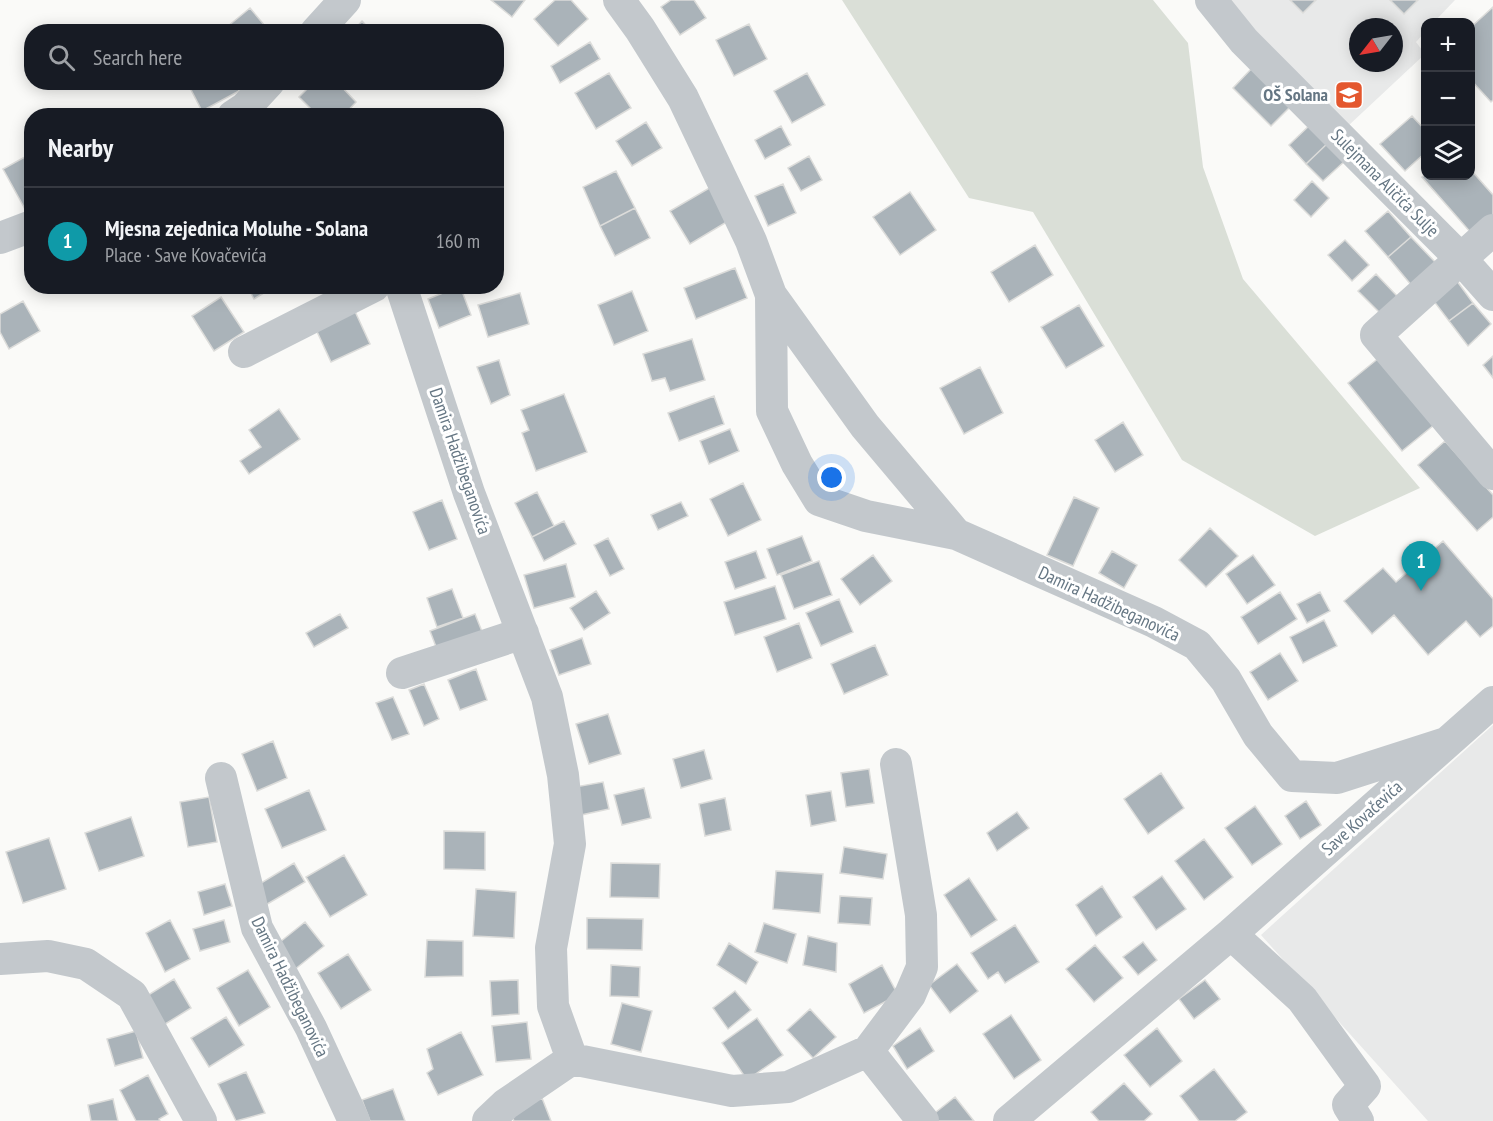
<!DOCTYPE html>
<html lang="en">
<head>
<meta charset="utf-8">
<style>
	body { margin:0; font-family:"PT Sans Narrow",sans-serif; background:#242831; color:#f1f3f6 }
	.controls { position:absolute; right:18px; top:18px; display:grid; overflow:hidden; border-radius:12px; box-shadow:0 3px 15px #0003 }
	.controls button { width:54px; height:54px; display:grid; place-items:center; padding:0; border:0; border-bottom:2px solid #363941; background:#171b24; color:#f1f3f6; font:30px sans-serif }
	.compass { position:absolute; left:1349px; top:18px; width:54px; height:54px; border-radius:50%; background:#171b24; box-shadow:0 3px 15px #0003; rotate:239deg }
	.you { position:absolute; left:832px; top:478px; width:21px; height:21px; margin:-15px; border:4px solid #fff; border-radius:50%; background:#1a73e8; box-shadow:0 0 0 9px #1a73e833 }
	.badge { display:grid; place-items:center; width:39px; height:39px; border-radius:50%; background:#0f766e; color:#fff; font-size:20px; font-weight:700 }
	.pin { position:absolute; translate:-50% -50px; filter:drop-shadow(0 2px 3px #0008) }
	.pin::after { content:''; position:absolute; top:32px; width:21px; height:18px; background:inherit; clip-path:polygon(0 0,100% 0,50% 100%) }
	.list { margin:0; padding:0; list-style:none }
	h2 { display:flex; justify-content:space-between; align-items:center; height:78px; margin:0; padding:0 24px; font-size:26px }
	h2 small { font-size:20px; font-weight:400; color:#9ea1a6 }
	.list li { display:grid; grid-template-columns:39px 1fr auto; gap:18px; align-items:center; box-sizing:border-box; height:108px; padding:0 24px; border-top:2px solid #363941 }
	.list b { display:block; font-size:22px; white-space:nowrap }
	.list p { margin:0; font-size:20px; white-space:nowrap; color:#9ea1a6 }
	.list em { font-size:20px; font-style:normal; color:#9ea1a6 }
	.icon { flex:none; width:33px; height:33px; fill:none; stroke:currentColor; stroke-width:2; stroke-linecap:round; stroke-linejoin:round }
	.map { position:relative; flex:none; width:1493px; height:1121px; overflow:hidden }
	.search { position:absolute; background:#171b24; box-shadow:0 3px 15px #0003; left:24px; top:24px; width:480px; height:66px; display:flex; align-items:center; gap:15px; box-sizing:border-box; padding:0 21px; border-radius:24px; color:#9ea1a6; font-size:22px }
	.panel { position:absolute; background:#171b24; box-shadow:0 3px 15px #0003; left:24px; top:108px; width:480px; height:186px; border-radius:24px }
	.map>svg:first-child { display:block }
	.built { fill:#e8e9e9; fill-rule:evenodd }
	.green { fill:#dadfd7 }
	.building { fill:#aab3b9; stroke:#dcdcda; stroke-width:1.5 }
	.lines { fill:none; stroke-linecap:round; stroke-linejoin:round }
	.minor { stroke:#c3c8cc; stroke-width:32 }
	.labels { text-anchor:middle; stroke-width:6; stroke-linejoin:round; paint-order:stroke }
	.poi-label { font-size:18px; font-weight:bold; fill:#657683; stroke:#fff; text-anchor:end }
	.street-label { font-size:18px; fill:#657683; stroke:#fff }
</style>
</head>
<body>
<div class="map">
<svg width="1493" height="1121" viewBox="0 0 1493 1121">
	<rect width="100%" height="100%" fill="#fafaf8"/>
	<path class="built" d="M1226,0H1455L1434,22H1426L1425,32L1416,42L1425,54L1348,126ZM1358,27H1394V63H1358Z
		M1493,725V1121H1428L1261,935Z"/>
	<path class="green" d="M842,0H1153L1188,43L1203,167L1243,279L1420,488L1315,536L1182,460L1033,212L969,198Z"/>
	<path class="building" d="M491,0H525L512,17Z
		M555,0H571L588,19L558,46L534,19Z
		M671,0H694L706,18L680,35L661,7Z
		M1290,0H1316L1303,13Z
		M1390,0H1418L1404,14Z
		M1493,7V100L1491,102L1470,79V28Z
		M250,8L270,32H222V31Z
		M362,21L372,32H352Z
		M749,24L767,59L734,76L716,40Z
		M590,42L600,59L560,83L551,66Z
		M1253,67L1291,106L1271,126L1233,88Z
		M609,73L631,108L596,129L575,93Z
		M807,73L825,105L792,123L774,91Z
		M187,82H234L239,91L202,111Z
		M314,82H337L356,102L343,116H318L299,97Z
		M1412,116L1426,131V152L1405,171L1380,144Z
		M646,122L662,148L632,166L616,141Z
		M1313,122L1330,141L1306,164L1289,145Z
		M781,126L791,145L765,159L755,140Z
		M1330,141L1347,159L1323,181L1306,164Z
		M32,153V205L25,209L3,169Z
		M809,156L822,180L801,191L788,168Z
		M1470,169L1493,195V215L1472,234L1422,177L1426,174L1470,176Z
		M616,171L635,208L600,226L583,187Z
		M1312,181L1329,198L1311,217L1294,200Z
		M783,184L796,213L768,226L755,196Z
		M711,187L730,220L690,244L670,211Z
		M910,192L936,230L900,255L873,217Z
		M635,208L650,238L615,256L600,226Z
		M1388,211L1411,237L1388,257L1365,231Z
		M1411,237L1437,264L1412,286L1388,257Z
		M1345,240L1369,265L1352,281L1328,255Z
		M1035,245L1053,275L1009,302L991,272Z
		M735,268L747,298L696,319L684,288Z
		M1376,274L1397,296L1380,313L1358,291Z
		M1457,281L1473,303L1449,321L1433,300Z
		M247,286H275L254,299Z
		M460,286L471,315L439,328L428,299Z
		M632,291L648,331L614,345L598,305Z
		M520,293L529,324L488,337L478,305Z
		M221,297L244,332L214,351L192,316Z
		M23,301L40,331L9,349L0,332V314Z
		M1473,303L1491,324L1468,346L1449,321Z
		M1079,305L1104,346L1066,368L1041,327Z
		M353,307L370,344L331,362L314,325Z
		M692,339L705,380L670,391L665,378L652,381L643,354Z
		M1493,356V378L1483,365Z
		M1380,357L1434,425L1402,451L1348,383Z
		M499,360L510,395L491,404L477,367Z
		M980,367L1003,413L964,434L940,388Z
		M564,394L587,452L536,471L522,433L529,430L521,410Z
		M714,396L724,424L679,441L668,413Z
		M279,409L300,439L249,474L240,461L261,447L249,430Z
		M1123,422L1143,455L1115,472L1095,440Z
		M730,429L739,451L709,464L700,441Z
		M1445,441L1493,495V517L1477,531L1418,465Z
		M743,483L761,520L728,536L710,499Z
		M537,492L554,526L532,537L515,503Z
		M1074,497L1099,508L1073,566L1047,555Z
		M442,500L457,539L429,550L413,512Z
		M681,502L688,516L658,530L651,515Z
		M564,521L576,544L544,561L532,537Z
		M1210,528L1238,556L1206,587L1179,560Z
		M802,536L812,561L777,575L767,549Z
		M608,538L624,569L610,576L594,545Z
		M1443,541L1493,599V626L1480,637L1466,621L1428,655L1394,615L1372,634L1344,601L1383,568L1396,582Z
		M756,551L766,578L735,589L725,562Z
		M1112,551L1137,565L1124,588L1099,573Z
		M873,555L892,581L860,605L841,579Z
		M1253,555L1275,585L1247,604L1226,574Z
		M819,561L832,595L794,609L781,575Z
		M566,564L575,597L534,608L524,575Z
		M775,586L786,619L735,635L724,602Z
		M452,589L463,618L437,627L427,598Z
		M596,591L610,613L584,630L570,608Z
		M1280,592L1297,619L1258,644L1241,617Z
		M1320,592L1330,611L1307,623L1297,604Z
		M839,599L853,632L821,646L806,613Z
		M340,614L348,628L314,647L306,633Z
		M475,614L483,634L438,652L430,631Z
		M1324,620L1337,646L1303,663L1290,637Z
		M799,623L812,658L777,672L764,637Z
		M582,638L591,664L559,675L550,650Z
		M875,645L888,675L844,694L831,664Z
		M1280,653L1298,681L1268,700L1250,672Z
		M476,669L487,700L460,710L448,680Z
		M424,684L439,719L424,726L409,690Z
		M393,697L409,734L392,740L376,703Z
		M608,714L621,754L589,764L576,724Z
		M273,741L287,778L257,791L242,754Z
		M704,750L712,779L681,788L673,759Z
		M869,769L874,803L846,807L841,773Z
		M1161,773L1184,808L1148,834L1124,799Z
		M603,782L609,809L581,815L575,787Z
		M644,788L651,818L622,825L614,795Z
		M309,790L326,830L282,848L265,809Z
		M831,791L836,821L811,826L806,795Z
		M209,797L217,842L188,847L180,802Z
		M725,798L731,830L705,836L699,804Z
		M1306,801L1321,825L1300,839L1285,816Z
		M1255,806L1282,844L1252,865L1225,828Z
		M1017,812L1029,828L997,851L987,833Z
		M131,817L144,856L99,871L85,833Z
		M444,831L485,832V870L444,869Z
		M49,838L66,889L23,903L6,852Z
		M1204,839L1233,877L1204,900L1175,861Z
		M844,847L887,854L883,879L840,873Z
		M344,855L367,895L330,917L306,877Z
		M294,863L305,882L264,906L253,888Z
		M611,863L660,864L659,898L610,897Z
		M776,871L823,874L820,913L773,909Z
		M1162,876L1186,909L1156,930L1133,897Z
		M969,878L997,920L971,937L944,895Z
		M225,884L232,906L204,915L198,892Z
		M1102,886L1122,917L1096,936L1076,905Z
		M476,889L516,892L514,938L473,936Z
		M840,896L872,898L870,925L838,923Z
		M587,918L643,919L642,950L587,949Z
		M170,920L190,959L165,972L146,933Z
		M224,920L230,942L200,951L193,929Z
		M305,922L324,946L294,970L275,946Z
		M764,923L796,934L787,963L755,952Z
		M1015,925L1039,962L1005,983L998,972L988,979L971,953Z
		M808,936L837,943L836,972L803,965Z
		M427,940L463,941V976L425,977Z
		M1143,942L1157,960L1138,975L1123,957Z
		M729,943L758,962L746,984L717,965Z
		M1095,945L1123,978L1094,1002L1066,969Z
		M348,954L371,990L341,1009L318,973Z
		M957,964L978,991L950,1013L929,985Z
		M611,965L640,967L639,997L610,996Z
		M882,965L898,995L864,1013L849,984Z
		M248,970L270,1007L239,1026L217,988Z
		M174,979L191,1008L162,1026L145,997Z
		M518,980L519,1014L492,1016L490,981Z
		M1205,980L1220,999L1194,1019L1179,999Z
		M735,991L751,1010L728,1029L713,1008Z
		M622,1003L652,1011L641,1052L611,1044Z
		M810,1009L836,1037L813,1058L787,1030Z
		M1011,1015L1041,1060L1014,1079L983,1034Z
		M226,1017L244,1045L209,1067L191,1038Z
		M757,1018L783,1055L747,1080L722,1043Z
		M527,1022L531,1059L496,1062L492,1026Z
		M920,1028L934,1051L907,1069L893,1046Z
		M1157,1028L1182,1061L1150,1087L1124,1055Z
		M136,1031L143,1058L115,1066L107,1039Z
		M461,1032L483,1075L438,1095L427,1073L433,1069L427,1049Z
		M1214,1069L1247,1112L1235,1121H1199L1180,1096Z
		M246,1072L265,1113L236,1121L218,1084Z
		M148,1075L168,1114L159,1119L160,1121H136L120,1090Z
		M1124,1083L1152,1114L1144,1121H1099L1091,1112Z
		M393,1089L405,1121H370L362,1100Z
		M955,1097L974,1121H935L931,1116Z
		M542,1098L551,1121H514L510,1111Z
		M113,1099L118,1121H91L88,1105Z"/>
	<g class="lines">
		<path class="minor" d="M619,0L640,29L683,98L751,241L771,295L865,426L956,534L1154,622L1197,645L1226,680L1258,735L1292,776L1337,778L1446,743
			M1211,0L1244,41L1462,260L1493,295
			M316,32L345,0
			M233,116L245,108L269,82
			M1493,230L1376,335L1493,474
			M0,238L32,226
			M401,286L469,493L547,697L563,775L570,844L551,948L553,1006L572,1059L732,1091L788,1087L868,1051L923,1121
			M771,295L772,411L797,464L819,500L866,516L956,534
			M244,352L374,286
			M402,673L523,633
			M221,778L257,928L311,1028L354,1121
			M1231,934L1302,999L1365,1086L1348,1105L1358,1121
			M0,959L48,956L86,964L132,995L201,1121
			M868,1051L910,995L922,967L921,915L896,764
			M488,1121L506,1104L572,1059
			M1009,1121L1231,934L1493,702"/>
	</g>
	<defs>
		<g id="school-square" transform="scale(1.5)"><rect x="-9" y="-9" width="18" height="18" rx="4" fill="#e4572e" stroke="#fff"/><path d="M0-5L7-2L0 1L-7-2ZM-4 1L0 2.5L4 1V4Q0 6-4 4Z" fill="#fff"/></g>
	</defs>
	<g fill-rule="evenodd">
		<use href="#school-square" x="1349" y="95"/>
	</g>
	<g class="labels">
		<g class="poi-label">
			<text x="1328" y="101">OŠ Solana</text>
		</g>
		<g class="street-label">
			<text transform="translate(1385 183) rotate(45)" y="6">Sulejmana Aličića Sulje</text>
			<text transform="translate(460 461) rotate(71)" y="6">Damira Hadžibeganovića</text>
			<text transform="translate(1109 604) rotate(25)" y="6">Damira Hadžibeganovića</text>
			<text transform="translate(1362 818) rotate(-42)" y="6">Save Kovačevića</text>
			<text transform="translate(290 987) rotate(64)" y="6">Damira Hadžibeganovića</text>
		</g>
	</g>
</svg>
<div class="controls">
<button>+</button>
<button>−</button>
<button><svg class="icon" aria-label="layers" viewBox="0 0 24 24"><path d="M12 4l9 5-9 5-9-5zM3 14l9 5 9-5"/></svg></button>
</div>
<svg class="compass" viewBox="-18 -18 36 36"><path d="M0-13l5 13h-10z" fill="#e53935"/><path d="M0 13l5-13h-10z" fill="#9ea1a6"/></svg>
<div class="you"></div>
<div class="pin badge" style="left:1421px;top:591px;background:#0f9aa8">1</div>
<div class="search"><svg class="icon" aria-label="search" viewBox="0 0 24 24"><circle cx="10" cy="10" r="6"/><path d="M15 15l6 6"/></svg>Search here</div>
<section class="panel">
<h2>Nearby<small></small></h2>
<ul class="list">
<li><span class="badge" style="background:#0f9aa8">1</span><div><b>Mjesna zejednica Moluhe - Solana</b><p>Place · Save Kovačevića</p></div><em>160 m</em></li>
</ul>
</section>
</div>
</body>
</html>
